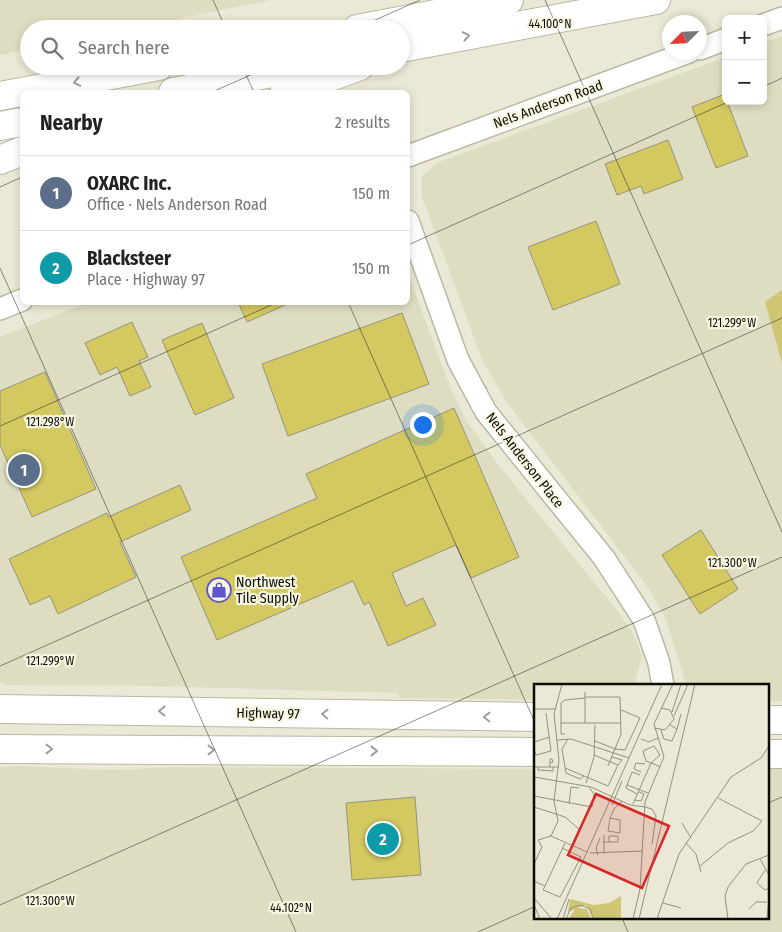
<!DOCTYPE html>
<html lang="en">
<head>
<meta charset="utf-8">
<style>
	body { margin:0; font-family:"Fira Sans Condensed",sans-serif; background:#f6f6f6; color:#222 }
	.controls { position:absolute; right:15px; top:15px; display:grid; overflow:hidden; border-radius:8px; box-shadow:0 2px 8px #0003 }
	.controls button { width:45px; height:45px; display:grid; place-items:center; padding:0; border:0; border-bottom:1px solid #e0e0e0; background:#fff; color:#222; font:25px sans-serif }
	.compass { position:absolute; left:662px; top:15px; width:45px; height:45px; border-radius:50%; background:#fff; box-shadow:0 2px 8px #0003; rotate:246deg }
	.you { position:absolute; left:422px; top:424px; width:18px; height:18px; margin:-12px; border:4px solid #fff; border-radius:50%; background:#1a73e8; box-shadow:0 0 0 8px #1a73e833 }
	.badge { display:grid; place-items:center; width:32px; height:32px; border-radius:50%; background:#6254cd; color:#fff; font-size:16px; font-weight:700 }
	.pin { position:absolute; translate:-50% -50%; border:2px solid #fff; box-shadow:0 1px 5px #0006 }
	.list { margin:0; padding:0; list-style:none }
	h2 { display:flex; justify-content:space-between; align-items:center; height:65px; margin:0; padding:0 20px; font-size:21px }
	h2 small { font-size:16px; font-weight:400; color:#767676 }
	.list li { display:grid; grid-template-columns:32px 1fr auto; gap:15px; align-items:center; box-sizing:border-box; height:75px; padding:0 20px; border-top:1px solid #e0e0e0 }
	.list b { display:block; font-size:19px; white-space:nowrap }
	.list p { margin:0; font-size:16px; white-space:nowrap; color:#767676 }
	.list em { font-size:16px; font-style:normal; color:#767676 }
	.icon { flex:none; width:28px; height:28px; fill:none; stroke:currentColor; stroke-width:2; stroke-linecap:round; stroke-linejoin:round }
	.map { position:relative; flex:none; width:782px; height:932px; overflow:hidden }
	.search { position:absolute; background:#fff; box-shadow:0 2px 8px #0003; left:20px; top:20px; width:390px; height:55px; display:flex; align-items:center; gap:12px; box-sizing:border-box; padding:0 18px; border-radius:28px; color:#767676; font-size:19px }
	.panel { position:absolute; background:#fff; box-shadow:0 2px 8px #0003; left:20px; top:90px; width:390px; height:215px; border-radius:8px }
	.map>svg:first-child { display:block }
	.built { fill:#dfddc1 }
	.green { fill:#cec674 }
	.building { fill:#d3c960; stroke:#949380 }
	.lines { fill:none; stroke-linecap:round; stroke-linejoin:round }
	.minor-casing { stroke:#b9b8a4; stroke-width:24 }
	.primary-casing { stroke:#b9b8a4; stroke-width:30 }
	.trunk-casing { stroke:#b9b8a4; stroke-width:30 }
	.minor { stroke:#fff; stroke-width:21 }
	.primary { stroke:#fff; stroke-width:28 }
	.trunk { stroke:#fff; stroke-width:28 }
	.oneway { stroke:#9e9e9b }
	.ticks { fill:none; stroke:#0d0c06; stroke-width:1; stroke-opacity:0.45 }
	.labels { text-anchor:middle; stroke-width:4.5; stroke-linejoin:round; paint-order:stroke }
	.street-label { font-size:14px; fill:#0d0c06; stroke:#f8f7e2 }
	.poi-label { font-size:14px; fill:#0d0c06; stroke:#f8f7e2; text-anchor:start }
	.inset-road { fill:none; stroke:#929182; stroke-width:1 }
	.view { fill:#d62828; fill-opacity:0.15; stroke:#d62828; stroke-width:2.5 }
	.inset-edge { fill:none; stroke:#0d0c06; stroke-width:2.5 }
	.ticks-label { font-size:12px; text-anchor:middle; fill:#0d0c06; stroke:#f8f7e2; stroke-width:4.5; stroke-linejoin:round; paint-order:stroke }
</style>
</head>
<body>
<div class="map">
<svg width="782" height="932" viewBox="0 0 782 932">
	<rect width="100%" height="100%" fill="#ebe9d5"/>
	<path class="built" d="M0,0H271L128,29H29V49L0,55Z
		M782,36V701H768V686H686L682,670L666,620L649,589L508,404L483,362L422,197V176L439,162L726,57V101H763V43Z
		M408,274L451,389L467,422L501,468L620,614L634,635L642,656L635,683L632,686H536V700L399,698L397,693L151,686L7,685L0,682V337L87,303L408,302Z
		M19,766L113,770L175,767L536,769V918H768V768H782V932H0V767Z"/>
	<path class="green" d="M782,290V363L765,302Z"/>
	<path class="building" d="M725,94L726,101H727L748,156L716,168L692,107Z
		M668,140L683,179L644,194L641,186L617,195L605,164Z
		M596,221L620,284L553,310L528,247Z
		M238,302H292L247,322Z
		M402,313L429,384L288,436L262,364Z
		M132,322L148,357L139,361L151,387L130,396L117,367L100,375L85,343Z
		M202,323L234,398L195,415L162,340Z
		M45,372L96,489L32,517L0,445V391Z
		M454,408L519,557L471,578L456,545L392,573L406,606L423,598L436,625L388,646L369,602L364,605L353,581L217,640L181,557L317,498L306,474Z
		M180,485L191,510L120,542L136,577L58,614L50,596L30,605L9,559L107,513L108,517Z
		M701,530L738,589L700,614L662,555Z
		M415,797L421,875L352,880L346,803Z"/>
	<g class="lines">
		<g class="minor-casing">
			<path id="minor" d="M763,25L782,18
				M700,49L726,39
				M408,156L689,52
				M408,221L458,360L486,412L604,558L644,620L659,663L663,686
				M0,309L22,300"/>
		</g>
		<g class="primary-casing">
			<path id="primary" d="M0,709L536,717
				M768,720H782
				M0,749L536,752
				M768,754H782"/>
		</g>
		<g class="trunk-casing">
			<path id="trunk" d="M357,29L509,0
				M401,48L656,0
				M285,89L322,80L360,66
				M173,92L308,66
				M0,96L159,66
				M0,126L22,122
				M0,160L22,151"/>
		</g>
		<use href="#minor" class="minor"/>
		<use href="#primary" class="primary"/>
		<use href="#trunk" class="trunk"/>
	</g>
	<defs><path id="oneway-chevron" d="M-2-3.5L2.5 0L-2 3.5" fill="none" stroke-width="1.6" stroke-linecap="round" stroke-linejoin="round" transform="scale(1.25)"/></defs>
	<g class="oneway">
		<use href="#oneway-chevron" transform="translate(466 36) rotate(-11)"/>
		<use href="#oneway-chevron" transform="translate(77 82) rotate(169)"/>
		<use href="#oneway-chevron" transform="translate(162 711) rotate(-179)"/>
		<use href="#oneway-chevron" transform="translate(325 714) rotate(-179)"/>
		<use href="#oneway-chevron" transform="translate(487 717) rotate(-179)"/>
		<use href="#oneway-chevron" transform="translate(49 749)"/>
		<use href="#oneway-chevron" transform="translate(211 750)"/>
		<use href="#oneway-chevron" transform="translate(374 751)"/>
	</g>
	<path class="ticks" d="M213,0L226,29M545,0L782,532M355,29L420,0M242,66L254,92M763,87L782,78M212,92L271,66M0,187L22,177M408,245L730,101M0,268L296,932M348,302L536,725M0,426L278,302M0,666L782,318M768,803L782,797M0,905L782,557M622,918L628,932M478,932L536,906"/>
	<defs>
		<g id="shop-ring" transform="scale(1.25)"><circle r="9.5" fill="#f8f7e2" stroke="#6254cd" stroke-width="1.5"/><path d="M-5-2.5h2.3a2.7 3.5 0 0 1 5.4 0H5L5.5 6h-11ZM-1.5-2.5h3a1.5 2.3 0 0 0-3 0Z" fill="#6254cd"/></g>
	</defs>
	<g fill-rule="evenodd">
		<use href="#shop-ring" x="219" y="590"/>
	</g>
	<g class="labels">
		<g class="street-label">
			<text transform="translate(548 104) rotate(-20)" y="5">Nels Anderson Road</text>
			<text transform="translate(525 460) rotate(52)" y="5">Nels Anderson Place</text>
			<text transform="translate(268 713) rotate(1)" y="5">Highway 97</text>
		</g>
		<g class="poi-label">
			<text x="236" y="587">Northwest<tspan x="236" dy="16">Tile Supply</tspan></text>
		</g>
	</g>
	<g transform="translate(534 684)">
		<rect width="235" height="235" fill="#ebe9d5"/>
		<path d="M87,212V235H60L52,221L34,228L36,215L60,221L75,219ZM42,224L53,225L57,235H34Z" fill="#cec674"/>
		<path class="inset-road" d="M60,0H83M51,8V39M51,13H86L87,50L74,82M0,25H21M138,28L147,0M140,32L154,0M27,39H87M120,44L131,46L140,35L136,26L127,24M143,45L147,30M127,46L130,55L138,57L143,45L136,41M31,50H27V19L31,16L51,14M34,55L28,65L32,89L46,95L50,92M107,55L115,58L124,54M23,56L37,55L95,74M61,57L81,65M0,58L16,53M0,65L2,71L17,67L12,29M81,65L91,66L106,34L87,26M78,73L88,76L84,81M0,75V83H25M16,79L19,78L18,75H16V83M4,83V86L19,87V83M31,84L74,102L84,81L60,71M107,88L100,85L102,79L111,80M0,93L57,103L96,121L111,123M52,99L60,73L61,41M93,101L98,88L106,91M103,110L92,104L93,101L114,109M0,112L58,123L60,110L55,103M101,116L107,117L110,110L105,108M35,120L37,103L45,104M99,120L117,79L126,71L120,62L109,67L112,77L117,79L120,80L126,83M78,121L88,97M0,123L31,133L46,146M111,123L118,125L122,132L118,160M76,134L86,136V149L74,147L76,134L80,125L88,117M148,139L157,154M70,151V170M17,152L53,168M69,158H84V152H75V158M152,159L162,170L167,188M39,162L56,123M55,169L109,167M64,171L62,164L66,154M226,175L235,191M0,180L8,163L4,156L17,152L24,137L20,117L25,76L20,30L28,0M166,182L194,159L219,147L228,137L184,114M231,186L223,199L231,206L235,204M0,197L11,202L9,206L26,213L47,173L28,164M11,202L31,159M0,214L18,235M129,219L147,224M0,221L6,235M215,225L222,218H233M23,235L128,0M29,235L35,215M32,235L37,224L47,221L56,225L59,235M99,235L106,205L111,118L130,73L120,40L139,0M105,235L161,0M123,235L145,170L197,93L227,74L235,62M194,235L191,212L194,203L212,180L235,171M233,235L235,215"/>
		<path class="view" d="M62,110L135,142L108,204L34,171Z"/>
		<rect width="235" height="235" class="inset-edge"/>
	</g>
	<g class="ticks-label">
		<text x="550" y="28">44.100°N</text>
		<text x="732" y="327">121.299°W</text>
		<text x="50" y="426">121.298°W</text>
		<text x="732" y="567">121.300°W</text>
		<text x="50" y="665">121.299°W</text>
		<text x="50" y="905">121.300°W</text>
		<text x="291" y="912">44.102°N</text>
	</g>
</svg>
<div class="controls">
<button>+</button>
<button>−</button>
</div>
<svg class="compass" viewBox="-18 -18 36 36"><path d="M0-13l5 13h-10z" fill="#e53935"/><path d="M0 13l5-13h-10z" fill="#767676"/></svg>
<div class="you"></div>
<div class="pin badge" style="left:24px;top:470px;background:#5c6f8a">1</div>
<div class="pin badge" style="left:383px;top:839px;background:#0f9aa8">2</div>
<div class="search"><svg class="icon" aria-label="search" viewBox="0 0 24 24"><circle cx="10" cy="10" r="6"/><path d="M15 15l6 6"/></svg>Search here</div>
<section class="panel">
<h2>Nearby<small>2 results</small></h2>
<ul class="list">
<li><span class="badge" style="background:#5c6f8a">1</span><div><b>OXARC Inc.</b><p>Office · Nels Anderson Road</p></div><em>150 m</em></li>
<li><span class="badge" style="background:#0f9aa8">2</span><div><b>Blacksteer</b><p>Place · Highway 97</p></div><em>150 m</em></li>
</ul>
</section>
</div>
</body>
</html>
